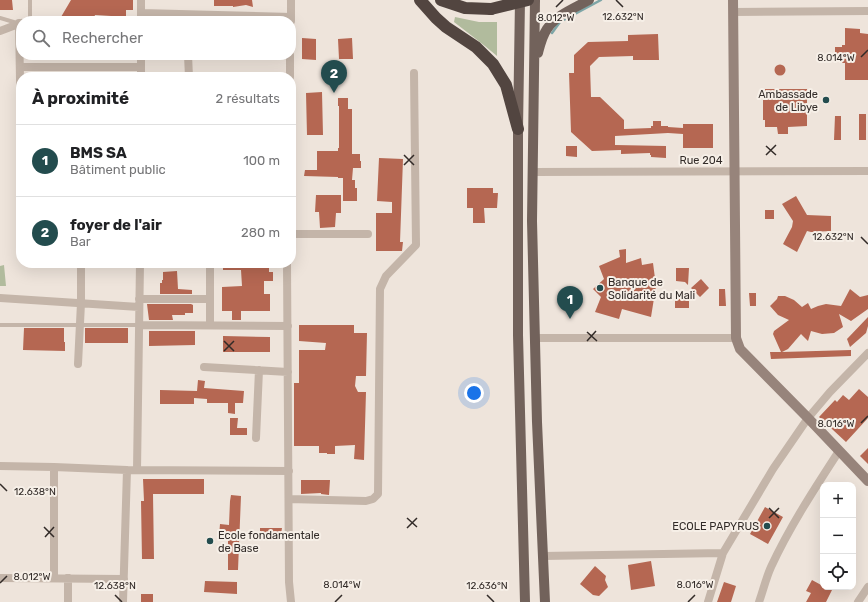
<!DOCTYPE html>
<html lang="fr">
<head>
<meta charset="utf-8">
<style>
	body { margin:0; font-family:Rubik,sans-serif; background:#f6f6f6; color:#202124 }
	.controls { position:absolute; right:12px; bottom:12px; display:grid; overflow:hidden; border-radius:8px; box-shadow:0 4px 16px #0002 }
	.controls button { width:36px; height:36px; display:grid; place-items:center; padding:0; border:0; border-bottom:1px solid #e0e0e0; background:#fff; color:#202124; font:20px sans-serif }
	.you { position:absolute; left:474px; top:393px; width:14px; height:14px; margin:-10px; border:3px solid #fff; border-radius:50%; background:#1a73e8; box-shadow:0 0 0 6px #1a73e833 }
	.badge { display:grid; place-items:center; width:26px; height:26px; border-radius:50%; background:#234c4e; color:#fff; font-size:13px; font-weight:700 }
	.pin { position:absolute; translate:-50% -33px; filter:drop-shadow(0 1px 2px #0008) }
	.pin::after { content:''; position:absolute; top:21px; width:14px; height:12px; background:inherit; clip-path:polygon(0 0,100% 0,50% 100%) }
	.list { margin:0; padding:0; list-style:none }
	h2 { display:flex; justify-content:space-between; align-items:center; height:52px; margin:0; padding:0 16px; font-size:17px }
	h2 small { font-size:13px; font-weight:400; color:#757577 }
	.list li { display:grid; grid-template-columns:26px 1fr auto; gap:12px; align-items:center; box-sizing:border-box; height:72px; padding:0 16px; border-top:1px solid #e0e0e0 }
	.list b { display:block; font-size:15px; white-space:nowrap }
	.list p { margin:0; font-size:13px; white-space:nowrap; color:#757577 }
	.list em { font-size:13px; font-style:normal; color:#757577 }
	.icon { flex:none; width:22px; height:22px; fill:none; stroke:currentColor; stroke-width:2; stroke-linecap:round; stroke-linejoin:round }
	.map { position:relative; flex:none; width:868px; height:602px; overflow:hidden }
	.search { position:absolute; background:#fff; box-shadow:0 4px 16px #0002; left:16px; top:16px; width:280px; height:44px; display:flex; align-items:center; gap:10px; box-sizing:border-box; padding:0 14px; border-radius:16px; color:#757577; font-size:15px }
	.panel { position:absolute; background:#fff; box-shadow:0 4px 16px #0002; left:16px; top:72px; width:280px; height:196px; border-radius:16px }
	.map>svg:first-child { display:block }
	.green { fill:#b1bb9d }
	.lines { fill:none; stroke-linecap:round; stroke-linejoin:round }
	.stream { stroke:#7ea6a7; stroke-width:2.5 }
	.building { fill:#b56752 }
	.lane { stroke:#c4b5a9; stroke-width:4 }
	.street { stroke:#c4b5a9; stroke-width:8 }
	.secondary { stroke:#97847b; stroke-width:10 }
	.primary { stroke:#72625b; stroke-width:10 }
	.highway { stroke:#524540; stroke-width:12 }
	.highway-bridge { stroke:#524540; stroke-width:12 }
	.ticks { fill:none; stroke:#322b28; stroke-width:1.5 }
	.poi-dot { fill:#234c4e; stroke:#f6efe7; stroke-width:1.5 }
	.labels { text-anchor:middle; stroke-width:4; stroke-linejoin:round; paint-order:stroke }
	.poi-label { font-size:11px; fill:#322b28; stroke:#f6efe7; text-anchor:end }
	.street-label { font-size:11px; fill:#322b28; stroke:#f6efe7 }
	.ticks-label { font-size:10px; text-anchor:middle; fill:#322b28; stroke:#f6efe7; stroke-width:4; stroke-linejoin:round; paint-order:stroke }
</style>
</head>
<body>
<div class="map">
<svg width="868" height="602" viewBox="0 0 868 602">
	<rect width="100%" height="100%" fill="#eee4db"/>
	<path class="green" d="M455,17L479,22H497V56L485,46L454,22Z
		M4,265L6,286H0V266Z"/>
	<g class="lines">
		<path class="stream" d="M552,33L560,22L601,0"/>
	</g>
	<path class="building" d="M0,0H12L13,10H0Z
		M71,0H133V10H126V16H123V18H117V17H111V16L95,15L94,18L85,16H73V17H61Z
		M214,0H252L253,7L246,5L233,7V6H214Z
		M845,28L860,29V33L868,34V80H845V63H842V61H835V47H842V45H845Z
		M658,34L659,60H633V56L599,57L590,66L591,97H600L624,120V129L651,128V126H653V121H661V126H668V127L683,128V124H713V148H683V134L668,133L615,136V145L666,146V158L651,157V155H650V153L621,154V150L592,151L571,132L569,73H574V55L588,42L628,41V35Z
		M302,38L316,39V60L302,59Z
		M352,38L353,59H339L338,39Z
		M774.5 70a5.5 5.5 0 1 1 11 0a5.5 5.5 0 1 1-11 0Z
		M765,89H807V126L788,127V134H778L777,127H765V120H763V100H765Z
		M322,92L323,135H307L306,93Z
		M338,98H348V109H352V154H360V161H361V168H353L352,180H355V188H357V201H343V178H338V177L304,176L305,170H317V151H338V148H339V106H338Z
		M859,114H866V140H859Z
		M835,116H841V140H834Z
		M566,146H577V157L566,156Z
		M379,158L403,159L400,242H403L402,251H376V213H392V202L377,201Z
		M467,188H493V193H498L497,208H484L485,223H473V208H467Z
		M316,195H341V213H336L335,227L320,228L319,212H315Z
		M796,196L807,215L831,216V231L811,232L807,231L797,252L783,244L792,227L793,221L782,204Z
		M765,210H774V219H765Z
		M626,249V263L641,258L642,265L653,263L656,286L651,317L622,309L619,319L595,312L601,297L593,289L604,279L599,266L620,257L619,250Z
		M223,263H269V272H273V281H264V294H270V311H241V320H232V311H222V287L242,286L241,270H223Z
		M676,268H689L688,285L685,282L676,281Z
		M177,271L178,289L192,290V294H160V283H162V280H163V272Z
		M701,279L709,288L700,297L691,288Z
		M719,289H725L726,306H719Z
		M850,289L860,297L868,295V309L851,321L839,314L843,327L834,333L822,334L811,331L808,341L801,334L788,349L782,352L851,350V356L771,359L770,352H781L773,334L774,331L789,320L778,315L770,306L777,299L778,296H785L794,300L802,307L808,303L811,309L818,306L826,304L841,306Z
		M749,293H756V306H750Z
		M675,295H689V308H675Z
		M147,304H191L193,305V313H185V315H172L173,320H149Z
		M868,317V326L866,333L850,347L847,339Z
		M299,325H354V333H367L366,376H356L355,386L358,392H366L364,460L354,459L355,445L335,446V454H327V453H319V446H294V383H299V350H325L326,343L299,341Z
		M24,328H64V342H65V351L23,350Z
		M85,328H128V343H85Z
		M149,331H195V345L149,346Z
		M223,336L270,337V352H223Z
		M198,380L205,381L204,388L244,391L243,403H235V414L228,413V403H207V399L194,398V404H160V390L197,391Z
		M859,389L868,397V418L846,442L819,417L835,400L837,402L843,395L849,400Z
		M230,418H238L237,428H247V435H230Z
		M868,448V464L860,456Z
		M143,479H204V494H153L154,559H142L141,501H144Z
		M301,480H330L329,495L321,494V493L301,494Z
		M231,495L241,496L238,570H228V537L219,536L220,524L229,525L230,501Z
		M765,507L783,517L768,544L750,534Z
		M260,528H282L281,534H260Z
		M651,561L655,586L631,590L628,565Z
		M595,566L606,576L605,580L608,587L599,596L593,595L580,584Z
		M812,580L823,586V587H826L832,590L826,602H806L811,593L806,591Z
		M205,581L237,582V594L204,592Z
		M724,582L736,586L731,602H717Z
		M141,594H153V602H141Z"/>
	<g class="lines">
		<path class="lane" d="M30,0V21
			M0,18L17,23
			M0,325H139"/>
		<path class="street" d="M141,0V21
			M734,12L868,11
			M141,13L291,17
			M291,21V0
			M19,23L21,136
			M0,31L21,23
			M188,55L189,77
			M20,67H141
			M141,77V55
			M290,77V55
			M21,160L20,199L21,244
			M534,172L868,171
			M291,234H368
			M210,263V325
			M287,263L289,582L291,602
			M0,298L139,307
			M139,299H210
			M139,325L288,326
			M535,338H736
			M78,364L81,303V263
			M204,367L288,372
			M256,438L259,370
			M0,466L54,467
			M137,470L140,263
			M289,499L366,501L373,499L378,494L380,289L386,276L416,245L414,73
			M543,556L723,553
			M0,578L124,579
			M54,578V467L127,470
			M68,602V578
			M123,602L127,470L289,471
			M708,602L723,553L773,469L808,418L830,392L868,353
			M759,602C763,591 766,578 771,567C790,526 815,488 839,451
			M858,602L868,587"/>
		<path class="secondary" d="M733,0L736,338L740,349L808,418L868,481"/>
		<path class="primary" d="M520,0L518,129V335L525,602
			M535,0L532,221L537,422L545,602
			M538,53C540,45 542,36 547,29C556,15 575,8 589,0"/>
		<path class="highway" d="M420,0L436,18L446,27L476,47L493,64L506,85L518,129
			M441,0L465,8L491,9"/>
		<path class="highway-bridge" d="M491,9L528,0"/>
	</g>
	<path class="ticks" d="M616,0L623,7M556,7L563,0M861,57L868,50M766,146L776,155M404,155L414,165M766,155L776,145M404,165L414,155M861,237L868,244M587,332L597,341M224,341L234,351M587,341L596,331M224,351L234,341M861,423L868,416M0,484L7,491M769,508L779,518M407,518L417,527M769,518L779,508M44,527L54,537M407,528L417,518M45,537L54,527M0,583L7,576M115,595L122,602M487,595L494,602M335,602L342,595M688,602L695,595"/>
	<g class="poi-dot">
		<circle cx="826" cy="100" r="4"/>
		<circle cx="600" cy="288" r="4"/>
		<circle cx="767" cy="526" r="4"/>
		<circle cx="210" cy="541" r="4"/>
	</g>
	<g class="labels">
		<g class="poi-label">
			<text x="818" y="98">Ambassade<tspan x="818" dy="13">de Libye</tspan></text>
			<text x="608" y="286" text-anchor="start">Banque de<tspan x="608" dy="13">Solidarité du Mali</tspan></text>
			<text x="759" y="530">ECOLE PAPYRUS</text>
			<text x="218" y="539" text-anchor="start">Ecole fondamentale<tspan x="218" dy="13">de Base</tspan></text>
		</g>
		<g class="street-label">
			<text x="701" y="164">Rue 204</text>
		</g>
	</g>
	<g class="ticks-label">
		<text x="623" y="20">12.632°N</text>
		<text x="556" y="21">8.012°W</text>
		<text x="836" y="61">8.014°W</text>
		<text x="833" y="240">12.632°N</text>
		<text x="836" y="427">8.016°W</text>
		<text x="35" y="495">12.638°N</text>
		<text x="32" y="580">8.012°W</text>
		<text x="342" y="588">8.014°W</text>
		<text x="695" y="588">8.016°W</text>
		<text x="115" y="589">12.638°N</text>
		<text x="487" y="589">12.636°N</text>
	</g>
</svg>
<div class="controls">
<button>+</button>
<button>−</button>
<button><svg class="icon" aria-label="locate" viewBox="0 0 24 24"><circle cx="12" cy="12" r="6"/><path d="M12 2v4M12 18v4M2 12h4M18 12h4"/></svg></button>
</div>
<div class="you"></div>
<div class="pin badge" style="left:570px;top:319px">1</div>
<div class="pin badge" style="left:334px;top:93px">2</div>
<div class="search"><svg class="icon" aria-label="search" viewBox="0 0 24 24"><circle cx="10" cy="10" r="6"/><path d="M15 15l6 6"/></svg>Rechercher</div>
<section class="panel">
<h2>À proximité<small>2 résultats</small></h2>
<ul class="list">
<li><span class="badge">1</span><div><b>BMS SA</b><p>Bâtiment public</p></div><em>100 m</em></li>
<li><span class="badge">2</span><div><b>foyer de l'air</b><p>Bar</p></div><em>280 m</em></li>
</ul>
</section>
</div>
</body>
</html>
